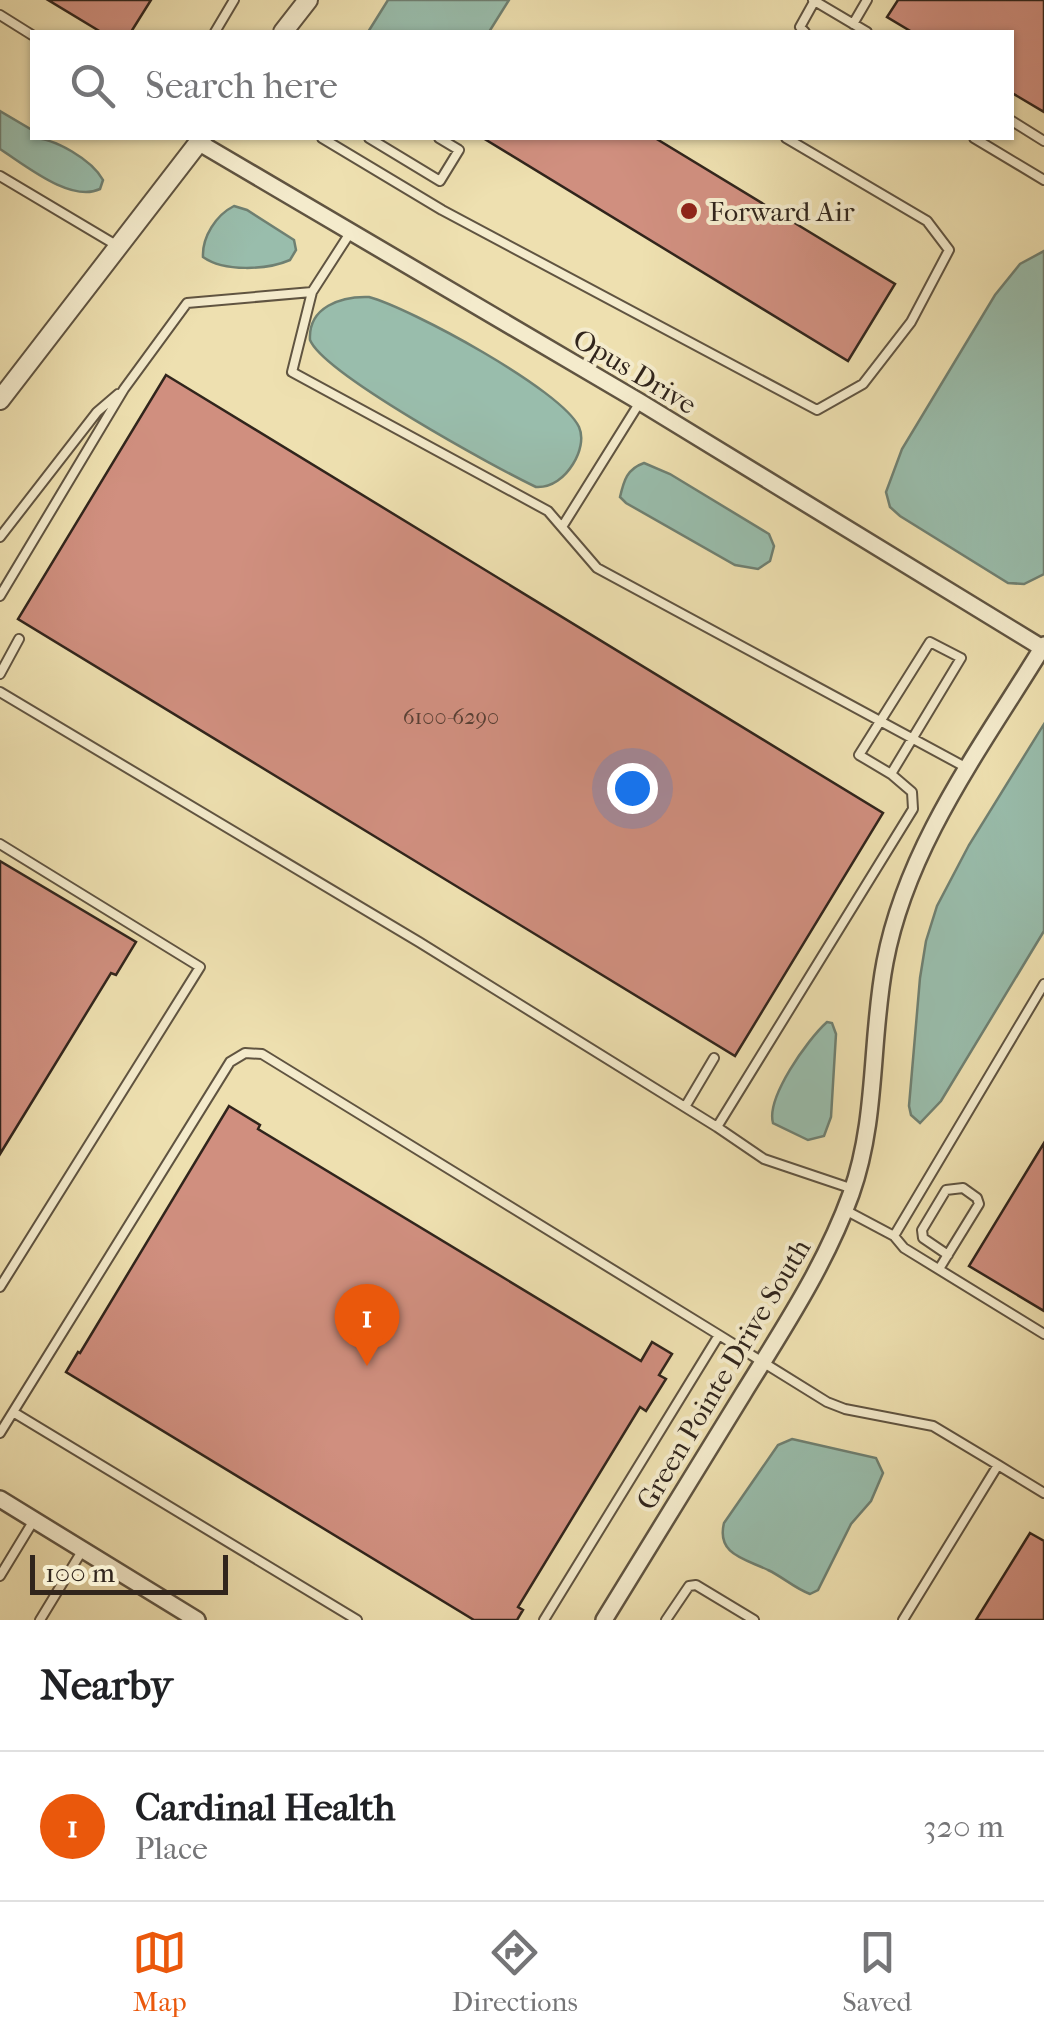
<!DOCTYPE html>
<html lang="en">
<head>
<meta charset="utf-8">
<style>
	body { margin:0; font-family:"IM FELL French Canon",serif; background:#f2f2f2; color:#202124 }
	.scale { position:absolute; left:30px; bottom:25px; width:198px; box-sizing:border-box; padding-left:10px; border:5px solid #31251c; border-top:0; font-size:28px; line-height:35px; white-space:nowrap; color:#31251c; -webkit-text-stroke:8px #f4ebcc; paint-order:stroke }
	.you { position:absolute; left:632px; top:788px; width:35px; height:35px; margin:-25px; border:8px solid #fff; border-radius:50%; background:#1a73e8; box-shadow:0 0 0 15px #1a73e833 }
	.badge { display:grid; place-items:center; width:65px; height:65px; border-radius:50%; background:#ea580c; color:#fff; font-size:32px; font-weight:700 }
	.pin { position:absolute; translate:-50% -82px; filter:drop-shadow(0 2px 5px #0008) }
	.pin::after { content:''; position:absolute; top:52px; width:35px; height:30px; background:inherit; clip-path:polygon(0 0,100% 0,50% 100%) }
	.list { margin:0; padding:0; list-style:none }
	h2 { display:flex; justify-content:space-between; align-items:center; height:130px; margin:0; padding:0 40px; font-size:42px }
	h2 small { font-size:32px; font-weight:400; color:#757577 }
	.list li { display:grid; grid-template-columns:65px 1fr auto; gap:30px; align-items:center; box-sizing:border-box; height:150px; padding:0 40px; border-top:2px solid #e0e0e0 }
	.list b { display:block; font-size:38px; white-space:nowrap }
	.list p { margin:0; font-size:32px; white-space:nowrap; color:#757577 }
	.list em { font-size:32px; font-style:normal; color:#757577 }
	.icon { flex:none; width:55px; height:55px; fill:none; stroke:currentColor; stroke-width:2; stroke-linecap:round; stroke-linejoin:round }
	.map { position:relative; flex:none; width:1044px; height:1620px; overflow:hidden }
	.search { position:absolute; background:#fff; box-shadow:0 2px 8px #0004; left:30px; right:30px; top:30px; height:110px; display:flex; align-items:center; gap:25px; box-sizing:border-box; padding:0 35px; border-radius:0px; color:#757577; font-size:38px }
	.sheet { height:280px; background:#fff }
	nav { display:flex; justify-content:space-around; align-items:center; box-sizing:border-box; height:140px; border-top:2px solid #e0e0e0; background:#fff; font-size:28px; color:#757577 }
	nav a { display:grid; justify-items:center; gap:5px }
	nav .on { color:#ea580c }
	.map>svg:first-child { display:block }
	.water { fill:#99bdac; stroke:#6f8072; stroke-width:2.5 }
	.building { fill:#d08f7f; stroke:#31251c; stroke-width:2.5 }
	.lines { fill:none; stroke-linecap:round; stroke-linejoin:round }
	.service-casing { stroke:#605441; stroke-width:12 }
	.minor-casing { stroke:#605441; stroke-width:20 }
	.tertiary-casing { stroke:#605441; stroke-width:22 }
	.service { stroke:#f4ebcc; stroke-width:8 }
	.minor { stroke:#f4ebcc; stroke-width:15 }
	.tertiary { stroke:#f4ebcc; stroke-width:18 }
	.poi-dot { fill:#8f2418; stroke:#f4ebcc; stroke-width:4 }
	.labels { text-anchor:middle; stroke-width:8; stroke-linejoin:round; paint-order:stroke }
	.number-label { font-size:22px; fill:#594035 }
	.poi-label { font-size:28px; fill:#31251c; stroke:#f4ebcc; text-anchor:start }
	.street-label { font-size:28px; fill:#31251c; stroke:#f4ebcc }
</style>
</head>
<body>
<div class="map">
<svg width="1044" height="1620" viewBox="0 0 1044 1620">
	<rect width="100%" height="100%" fill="#eee0b0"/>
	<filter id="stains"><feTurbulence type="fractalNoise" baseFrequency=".002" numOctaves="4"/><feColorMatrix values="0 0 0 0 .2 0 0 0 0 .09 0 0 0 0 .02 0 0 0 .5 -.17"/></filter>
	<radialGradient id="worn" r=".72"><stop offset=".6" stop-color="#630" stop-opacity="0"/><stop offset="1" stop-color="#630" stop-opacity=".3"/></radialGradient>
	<path class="water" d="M388,0H509L489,32H368Z
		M0,111L32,130V138C55,138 92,160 103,180L100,189C71,203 25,165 0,149Z
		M234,206L247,210L294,240L296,250L290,260C267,270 224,272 203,257C202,237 216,215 234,206Z
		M1044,251V574L1024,584L1008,583L900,516L890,507L886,492L902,449L995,295L1020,264Z
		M369,297C410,308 562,390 579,427C584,438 580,453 573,464C565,477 552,488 536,487C496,468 324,374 310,340C308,307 341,296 369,297Z
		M644,463L670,474L769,534L774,546L770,561L758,569L735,565L626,503L620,497C624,480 627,469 644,463Z
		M1044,724V931L941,1101L920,1123L911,1115L909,1106L920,978L926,941L937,906L969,845Z
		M827,1022L832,1023L836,1034L831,1117L824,1136L808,1140L773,1123C766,1098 807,1040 827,1022Z
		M792,1439L876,1458L883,1473L871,1501L851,1524L818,1590L810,1594C794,1588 783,1577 768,1570C746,1559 716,1555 724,1523L778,1445Z"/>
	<path class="building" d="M48,0H151L131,32H101Z
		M898,0H1044V112L1012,93V32H912L887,17Z
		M483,138H655L895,284L848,361Z
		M166,375L883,813L735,1056L18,619Z
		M0,861L136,942L116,975L111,973L0,1154Z
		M229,1106L260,1125L258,1129L641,1361L652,1342L672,1354L659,1375L666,1379L646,1411L640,1407L518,1607L523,1610L517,1620H474L66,1372L78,1352L80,1353Z
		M1044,1143V1311L969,1266Z
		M1030,1533L1044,1541V1620H976Z"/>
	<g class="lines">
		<g class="service-casing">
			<path id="service" d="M813,0L867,32
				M0,15L32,35
				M853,24L867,0
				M215,32L234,0
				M805,32L800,27L815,0
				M1012,121L1044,141
				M322,138L442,210L817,410L863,384L911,322L949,250L927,221L786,138
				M369,138L440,181L459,150L439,138
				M974,138L1044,180
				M0,176L116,245
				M350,233L312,292L292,372L548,511L597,568L967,768
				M562,527L640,402
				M0,537L97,412L118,394
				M0,596L124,389L187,303L312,292
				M0,674L19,639
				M0,692L419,942L717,1127
				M0,844L200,967L0,1287
				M685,1107L714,1058
				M853,1189L764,1159L717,1127L913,809L912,792L891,774L961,658L930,642L859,755L891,774
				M845,1210L894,1236L904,1248L1044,1334
				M894,1236L1044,984
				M939,1269L979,1204L977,1198L963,1188L946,1190L922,1230L923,1238L948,1255
				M13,1412L230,1062L245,1053L262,1054L719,1335
				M0,1433L13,1412L357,1620
				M998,1465L1044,1493
				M0,1576L34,1520
				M40,1620L82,1551
				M544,1620L719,1335L827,1402L845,1409L933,1426L998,1465L903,1620
				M666,1620L689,1586L696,1585L754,1620"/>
		</g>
		<g class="minor-casing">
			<path id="minor" d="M198,142L640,402L1044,649
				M0,1499L197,1620
				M604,1620C650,1545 697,1469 743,1394C783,1329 825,1266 851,1194C878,1118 870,1040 885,962C907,845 983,745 1044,645"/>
		</g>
		<g class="tertiary-casing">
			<path id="tertiary" d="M283,32L308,0
				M0,400L202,138"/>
		</g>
		<use href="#service" class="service"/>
		<use href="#minor" class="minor"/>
		<use href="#tertiary" class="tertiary"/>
	</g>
	<circle class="poi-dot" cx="689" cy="211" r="10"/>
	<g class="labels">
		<g class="number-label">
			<text x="451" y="724">6100-6290</text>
		</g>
		<g class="poi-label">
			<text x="709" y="221">Forward Air</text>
		</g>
		<g class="street-label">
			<text transform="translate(635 371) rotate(31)" y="10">Opus Drive</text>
			<text transform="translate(723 1374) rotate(-59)" y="10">Green Pointe Drive South</text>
		</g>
	</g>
	<rect width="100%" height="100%" filter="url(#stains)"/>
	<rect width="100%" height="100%" fill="url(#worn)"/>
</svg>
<div class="scale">100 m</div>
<div class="you"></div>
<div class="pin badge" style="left:367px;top:1366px">1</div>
<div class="search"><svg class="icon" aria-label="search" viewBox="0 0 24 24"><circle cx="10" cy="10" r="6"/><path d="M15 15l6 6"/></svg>Search here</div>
</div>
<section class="sheet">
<h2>Nearby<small></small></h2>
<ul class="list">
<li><span class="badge">1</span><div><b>Cardinal Health</b><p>Place</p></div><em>320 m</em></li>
</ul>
</section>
<nav>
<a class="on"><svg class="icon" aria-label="map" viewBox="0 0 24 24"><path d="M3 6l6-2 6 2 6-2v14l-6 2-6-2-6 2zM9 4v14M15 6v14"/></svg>Map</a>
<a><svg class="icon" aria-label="directions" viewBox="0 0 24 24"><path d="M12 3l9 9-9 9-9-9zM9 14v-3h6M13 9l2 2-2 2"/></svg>Directions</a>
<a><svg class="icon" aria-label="saved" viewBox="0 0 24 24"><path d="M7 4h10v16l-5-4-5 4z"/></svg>Saved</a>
</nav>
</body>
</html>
